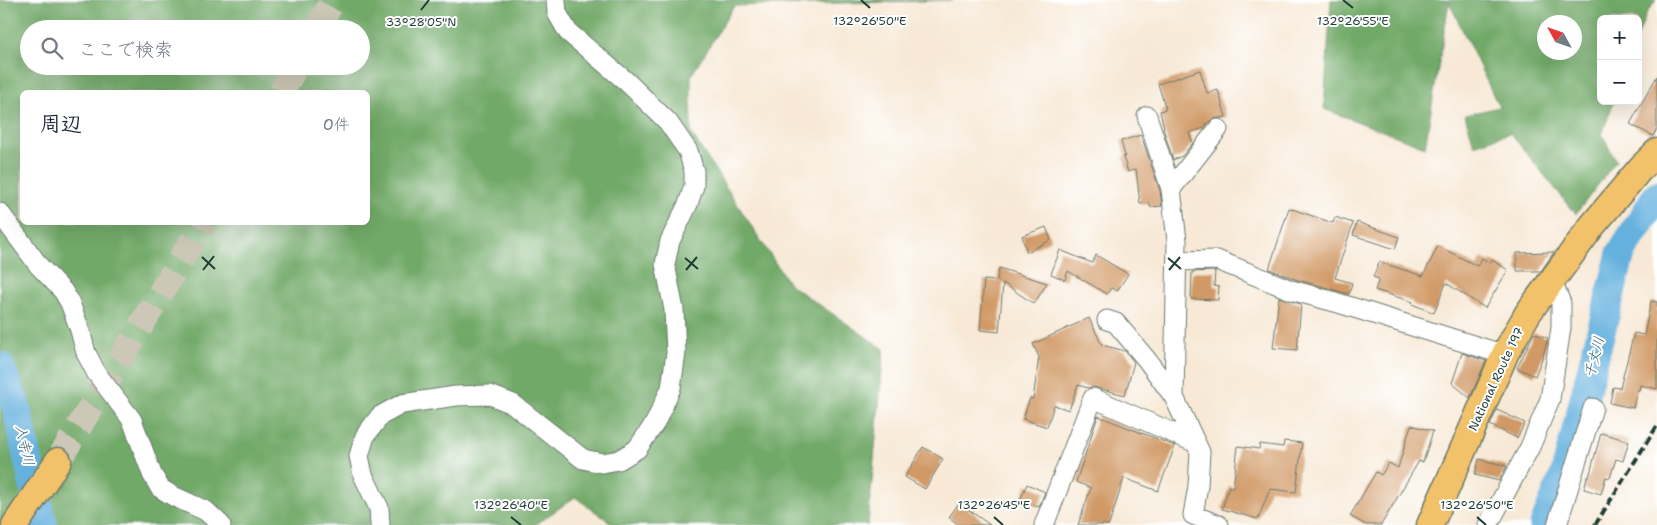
<!DOCTYPE html>
<html lang="ja">
<head>
<meta charset="utf-8">
<style>
	body { margin:0; font-family:"Shantell Sans","Klee One",sans-serif; background:#f6f6f7; color:#1f2937 }
	.controls { position:absolute; right:15px; top:15px; display:grid; overflow:hidden; border-radius:8px; box-shadow:0 5px 20px #0002 }
	.controls button { width:45px; height:45px; display:grid; place-items:center; padding:0; border:0; border-bottom:1px solid #e0e1e3; background:#fff; color:#1f2937; font:25px sans-serif }
	.compass { position:absolute; left:1537px; top:15px; width:45px; height:45px; border-radius:50%; background:#fff; box-shadow:0 5px 20px #0002; rotate:310deg }
	.list { margin:0; padding:0; list-style:none }
	h2 { display:flex; justify-content:space-between; align-items:center; height:65px; margin:0; padding:0 20px; font-size:21px }
	h2 small { font-size:16px; font-weight:400; color:#747a83 }
	.icon { flex:none; width:28px; height:28px; fill:none; stroke:currentColor; stroke-width:2; stroke-linecap:round; stroke-linejoin:round }
	.map { position:relative; flex:none; width:1657px; height:525px; overflow:hidden }
	.search { position:absolute; background:#fff; box-shadow:0 5px 20px #0002; left:20px; top:20px; width:350px; height:55px; display:flex; align-items:center; gap:12px; box-sizing:border-box; padding:0 18px; border-radius:28px; color:#747a83; font-size:19px }
	.panel { position:absolute; background:#fff; box-shadow:0 5px 20px #0002; left:20px; top:90px; width:350px; height:135px; border-radius:8px }
	.map>svg:first-child { display:block }
	.forest { fill:#71a967; stroke:#48734e; fill-rule:evenodd }
	.lines { fill:none; stroke-linecap:round; stroke-linejoin:round }
	.river { stroke:#65b1de; stroke-width:29 }
	.building { fill:#d09965 }
	.highway-tunnel { stroke:#ccc7b6; stroke-width:26; stroke-dasharray:26 13; stroke-linecap:butt }
	.minor-casing { stroke:#6b796d; stroke-width:21 }
	.highway-casing { stroke:#6b796d; stroke-width:29 }
	.minor { stroke:#fff; stroke-width:19 }
	.highway { stroke:#f2c26a; stroke-width:26 }
	.rail { stroke:#1f3d34; stroke-width:4; stroke-dasharray:8 4; stroke-linecap:butt }
	.ticks { fill:none; stroke:#1f3d34; stroke-width:2 }
	.labels { text-anchor:middle; stroke-width:4; stroke-linejoin:round; paint-order:stroke }
	.street-label { font-size:12px; fill:#1f3d34; stroke:#fff }
	.water-label { font-size:14px; font-style:italic; fill:#346067; stroke:#fff }
	.ticks-label { font-size:12px; text-anchor:middle; fill:#1f3d34; stroke:#fff; stroke-width:4; stroke-linejoin:round; paint-order:stroke }
</style>
</head>
<body>
<div class="map">
<svg width="1657" height="525" viewBox="0 0 1657 525">
	<rect width="100%" height="100%" fill="#fff"/>
	<filter id="ink" filterUnits="userSpaceOnUse"><feTurbulence type="fractalNoise" baseFrequency=".02" numOctaves="2"/><feDisplacementMap in="SourceGraphic" scale="10" xChannelSelector="R" yChannelSelector="G"/><feConvolveMatrix kernelMatrix="1 2 1 2 8 2 1 2 1" color-interpolation-filters="sRGB"/></filter>
	<filter id="wash" filterUnits="userSpaceOnUse"><feTurbulence type="fractalNoise" baseFrequency=".0096" numOctaves="4" result="noise"/><feDisplacementMap in="SourceGraphic" scale="20" xChannelSelector="R" yChannelSelector="G"/><feGaussianBlur stdDeviation="1.12" result="paint"/><feColorMatrix in="noise" values="0 0 0 0 0 0 0 0 0 0 0 0 0 0 0 0 0 1.4 0 .05"/><feComposite in="paint" operator="in"/></filter>
	<g filter="url(#wash)">
		<rect width="100%" height="100%" fill="#f7e9d6"/>
		<path class="forest" d="M0,0H953L734,6L691,76V133L789,284L884,349L868,525H614L575,497L535,525H0ZM29,29H361V66H29ZM22,92H368V222H22Z
			M1331,0H1656L1646,14L1638,36V19H1601V101H1614L1602,134L1616,161L1576,214L1510,133L1474,145L1465,115L1499,107L1449,2L1425,147L1324,109ZM1544,22H1574V52H1544Z"/>
		<g class="lines">
			<path class="river" d="M0,366L16,406L43,525
				M1544,525L1565,473L1621,253L1657,195"/>
		</g>
		<g id="blocks">
			<path class="building" d="M1200,70L1207,93L1218,90L1226,117L1213,119L1207,123L1204,128L1189,133L1193,143L1182,156L1173,160L1163,128H1164L1160,111L1166,109L1158,84Z
				M1657,76V129L1653,136L1630,124Z
				M1141,135L1160,191L1162,206L1150,207V203L1140,204L1136,169L1128,172L1123,157L1125,156L1121,141Z
				M1289,208L1333,223L1335,217L1353,223L1335,278L1352,283L1349,294L1295,279L1269,269Z
				M1357,222L1399,237L1395,249L1353,235Z
				M1046,227L1051,240L1027,252L1022,236Z
				M1438,246L1477,266L1482,258L1490,263L1492,260L1508,270L1485,308L1446,283L1434,313L1412,304L1413,302L1375,290L1379,279L1373,277L1379,262L1423,276Z
				M1060,250L1092,263L1096,255L1128,274L1117,291L1111,288L1107,294L1068,271L1065,280L1051,274Z
				M1554,252L1541,271H1517V253Z
				M999,268L1047,283L1034,304L1003,283L999,332L980,330L984,280L1000,281L997,280Z
				M1215,271L1214,286L1219,287L1218,300L1191,299L1192,272Z
				M1279,297L1301,304L1297,350L1273,348Z
				M1651,301L1657,302V389L1640,385L1639,390H1637L1633,408L1610,403L1613,387L1620,388L1634,333L1644,335Z
				M1089,318L1102,345L1125,351L1134,362L1125,395L1093,387L1088,388L1078,385L1069,410L1054,405L1047,427L1023,419L1030,398L1033,399L1039,357L1033,344Z
				M1534,333L1548,338L1543,356L1535,376L1517,368Z
				M1462,353L1486,361L1470,398L1452,383Z
				M1497,410L1525,423L1517,438L1490,425Z
				M1098,416L1175,446L1158,491L1124,478L1109,525H1078L1091,488L1076,482Z
				M1411,425L1433,431L1423,462L1419,461L1381,525H1366L1350,516L1376,472L1381,475L1389,463L1398,468Z
				M1601,433L1629,441L1623,461L1616,459L1610,478L1606,477L1601,494L1584,489L1587,477H1589Z
				M1284,441L1302,443L1296,492L1270,489L1258,519L1222,509L1229,486L1233,488L1238,446L1259,449L1260,444L1283,447Z
				M923,447L943,459L925,489L905,477Z
				M1479,459L1507,466L1499,481L1475,475Z
				M1027,484L1045,492L1039,507L1020,500Z
				M959,503L990,525H959L949,517Z"/>
		</g>
	</g>
	<g filter="url(#ink)">
		<use href="#blocks" fill-opacity="0" stroke="#6b796d" stroke-width="1"/>
		<g class="lines">
			<path class="highway-tunnel" d="M317,29L333,0
				M281,92L296,66
				M58,461L204,222"/>
			<g class="minor-casing">
				<path id="minor" d="M1147,116L1171,189
					M0,213L39,266L63,291L70,303L80,330L86,353L97,374L132,420L152,474L160,488L173,496L206,511L221,525
					M1177,261L1217,260L1291,290L1335,302L1505,355
					M1107,320L1116,323L1147,360L1174,397L1200,452L1198,486L1193,515L1219,525
					M1174,397L1177,241L1171,189L1218,129
					M380,525L379,508L363,475L359,456L365,436L380,416L402,404L456,396L490,395L513,404L583,459L602,463L619,460L637,449L655,423L671,388L676,353L674,310L665,264L670,241L688,204L694,186V171L688,151L668,122L627,82L568,32L557,13L556,0
					M1044,525L1093,398L1196,443
					M1488,525L1530,447L1550,399L1561,328V303L1552,281
					M1557,525L1593,408"/>
			</g>
			<g class="highway-casing">
				<path id="highway" d="M15,525L58,461
					M1430,525L1506,352L1528,313L1592,226L1640,169L1657,152"/>
			</g>
			<use href="#minor" class="minor"/>
			<use href="#highway" class="highway"/>
			<path class="rail" d="M1595,525L1657,426"/>
		</g>
	</g>
	<path class="ticks" d="M861,0L870,8M1343,0L1353,8M421,10L429,0M202,257L215,269M685,258L698,269M1168,258L1181,269M203,270L214,256M686,270L697,257M1169,270L1180,257M511,517L521,525M994,517L1003,525M1477,517L1486,525"/>
	<g class="labels">
		<g class="street-label">
			<text transform="translate(1496 379) rotate(-65)" y="4">National Route 197</text>
		</g>
		<g class="water-label">
			<text transform="translate(1594 357) rotate(-76)" y="5">千丈川</text>
			<text transform="translate(25 445) rotate(77)" y="5">入寺川</text>
		</g>
	</g>
	<g class="ticks-label">
		<text x="870" y="25">132°26'50"E</text>
		<text x="1353" y="25">132°26'55"E</text>
		<text x="421" y="26">33°28'05"N</text>
		<text x="511" y="509">132°26'40"E</text>
		<text x="994" y="509">132°26'45"E</text>
		<text x="1477" y="509">132°26'50"E</text>
	</g>
</svg>
<div class="controls">
<button>+</button>
<button>−</button>
</div>
<svg class="compass" viewBox="-18 -18 36 36"><path d="M0-13l5 13h-10z" fill="#e53935"/><path d="M0 13l5-13h-10z" fill="#747a83"/></svg>
<div class="search"><svg class="icon" aria-label="search" viewBox="0 0 24 24"><circle cx="10" cy="10" r="6"/><path d="M15 15l6 6"/></svg>ここで検索</div>
<section class="panel">
<h2>周辺<small>0件</small></h2>
<ul class="list">
</ul>
</section>
</div>
</body>
</html>
